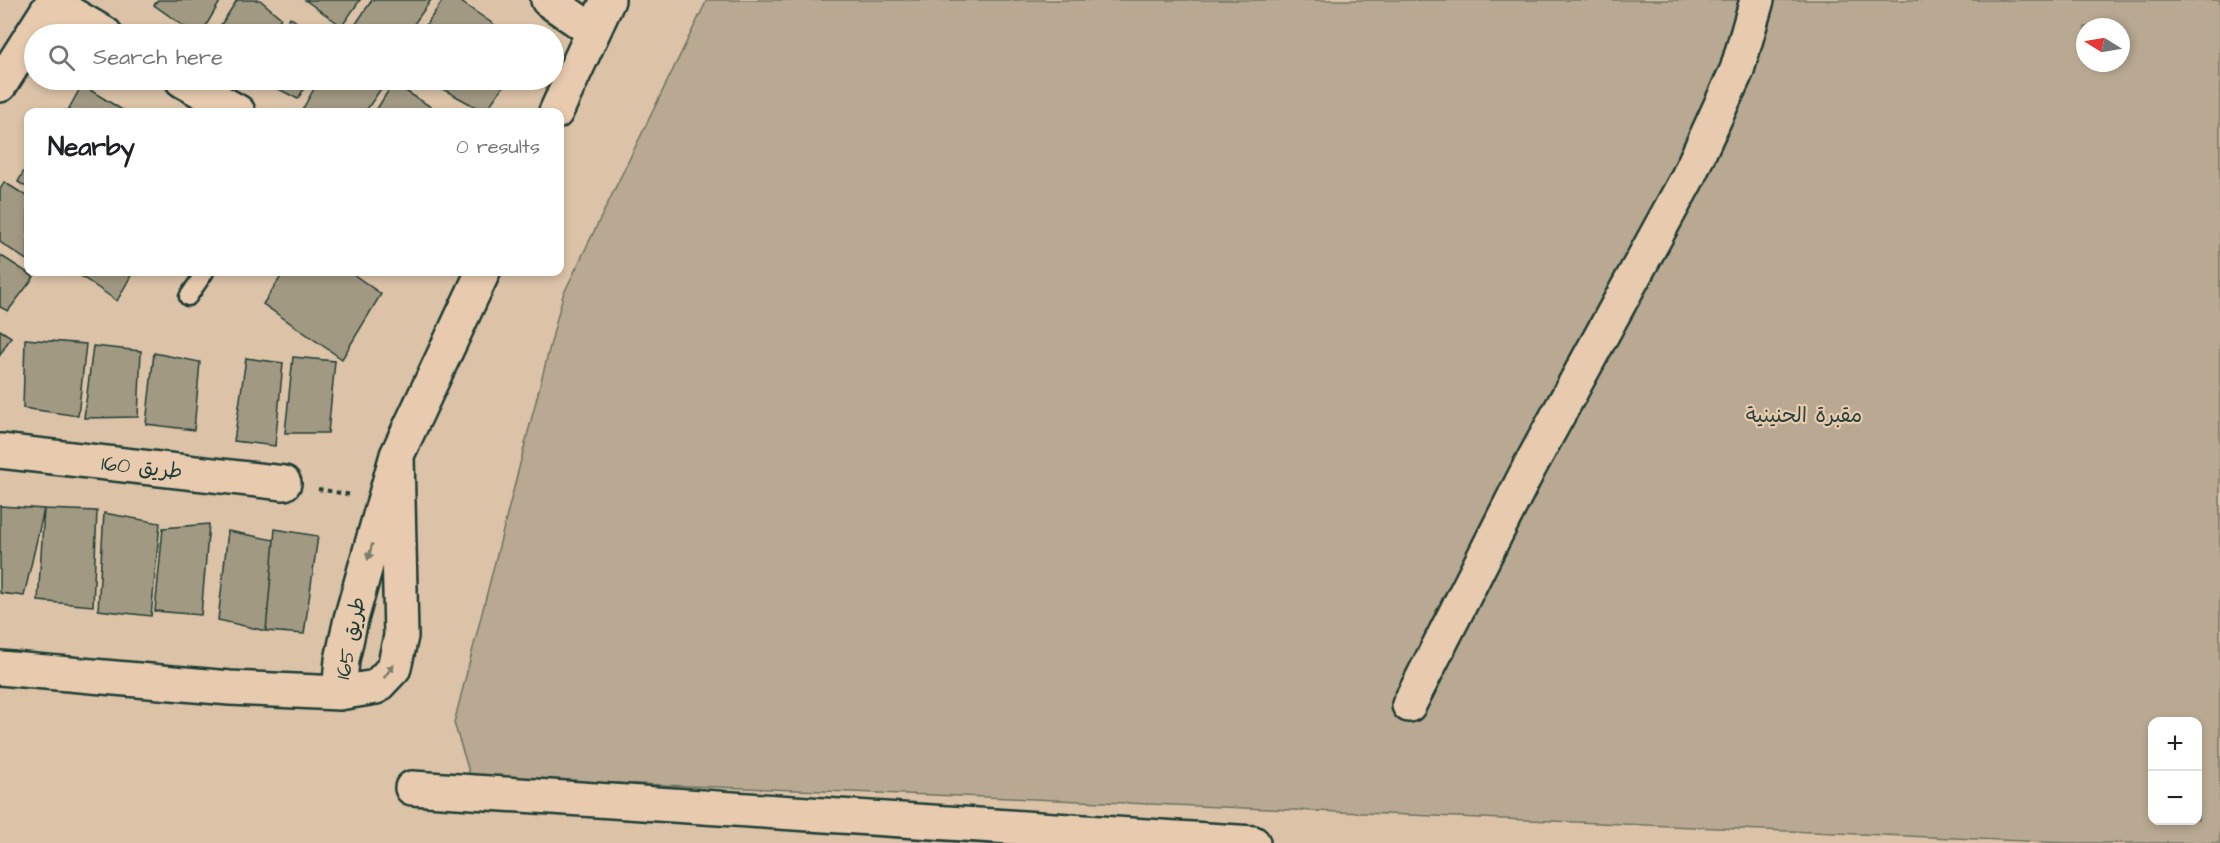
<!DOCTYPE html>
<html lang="en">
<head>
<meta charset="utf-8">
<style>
	body { margin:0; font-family:"Architects Daughter","Playpen Sans Arabic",sans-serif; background:#f2f2f2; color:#202124 }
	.controls { position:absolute; right:18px; bottom:18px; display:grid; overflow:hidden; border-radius:12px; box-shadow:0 3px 9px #0003 }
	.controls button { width:54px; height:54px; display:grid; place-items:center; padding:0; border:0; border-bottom:2px solid #e0e0e0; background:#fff; color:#202124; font:30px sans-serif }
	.compass { position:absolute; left:2076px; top:18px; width:54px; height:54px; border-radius:50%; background:#fff; box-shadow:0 3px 9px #0003; rotate:281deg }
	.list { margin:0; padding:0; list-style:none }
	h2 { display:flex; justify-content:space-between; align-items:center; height:78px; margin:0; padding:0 24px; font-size:26px }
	h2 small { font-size:20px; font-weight:400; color:#757577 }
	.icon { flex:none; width:33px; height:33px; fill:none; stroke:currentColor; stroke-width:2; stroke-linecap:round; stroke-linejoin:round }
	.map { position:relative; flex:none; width:2220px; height:843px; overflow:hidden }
	.search { position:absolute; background:#fff; box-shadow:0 3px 9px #0003; left:24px; top:24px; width:540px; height:66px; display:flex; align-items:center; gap:15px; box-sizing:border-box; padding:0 21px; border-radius:33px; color:#757577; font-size:22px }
	.panel { position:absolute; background:#fff; box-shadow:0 3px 9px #0003; left:24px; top:108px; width:540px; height:168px; border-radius:12px }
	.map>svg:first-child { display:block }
	.green { fill:#b9a992; stroke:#6c7363; stroke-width:1.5; fill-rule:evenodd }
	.building { fill:#a29983; stroke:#1f3d34; stroke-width:1.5 }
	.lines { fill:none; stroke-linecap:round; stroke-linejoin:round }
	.lane-casing { stroke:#1f3d34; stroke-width:21 }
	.street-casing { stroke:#1f3d34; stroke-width:38 }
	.path { stroke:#1f3d34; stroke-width:4; stroke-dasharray:4.5 4.5; stroke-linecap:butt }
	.lane { stroke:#e8cbaf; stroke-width:16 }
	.street { stroke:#e8cbaf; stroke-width:33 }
	.oneway { fill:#797d6b }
	.labels { text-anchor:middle; stroke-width:4.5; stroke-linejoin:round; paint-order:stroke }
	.park-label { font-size:21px; fill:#274239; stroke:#e8cbaf }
	.street-label { font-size:21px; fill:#1f3d34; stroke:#e8cbaf }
</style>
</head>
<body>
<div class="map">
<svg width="2220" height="843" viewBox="0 0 2220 843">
	<rect width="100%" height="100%" fill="#dcc3a8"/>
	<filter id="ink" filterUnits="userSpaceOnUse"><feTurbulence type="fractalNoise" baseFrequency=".0167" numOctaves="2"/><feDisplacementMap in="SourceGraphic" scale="12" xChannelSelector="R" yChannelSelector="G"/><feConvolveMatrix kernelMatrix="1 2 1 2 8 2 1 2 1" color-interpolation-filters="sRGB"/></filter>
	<g filter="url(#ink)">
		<path class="green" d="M707,0H2220V843H2068L986,797L471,778L454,723L563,295ZM2085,27H2121V63H2085ZM2152,722H2198V820H2152Z"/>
		<path class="building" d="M158,0H221L201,34H195L154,5Z
			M237,0H260L281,18L270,34H215Z
			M305,0H360L342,26Z
			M372,0H431L407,34H349Z
			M443,0H458L508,34H420Z
			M290,17L313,34H280Z
			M261,80H309L298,99Z
			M319,80H387L365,112H301Z
			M426,80H508L485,112Z
			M393,83L439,112H375Z
			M82,85L124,111L123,112H67Z
			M28,163V188L18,182Z
			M4,182L28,197V261L0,242V190Z
			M0,255L34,277L8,311L0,307Z
			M75,272H133L117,301Z
			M284,272H350L381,294L342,359L263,304Z
			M0,330L11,337L0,355Z
			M25,339L86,344L78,416L23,408Z
			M93,346L141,351L138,417L84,418Z
			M154,353L200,362L194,430L146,424Z
			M293,357L335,361L328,433H285Z
			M246,358L283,363L275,446L234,441Z
			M0,506L44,509L24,596L0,593Z
			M44,509L97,511L93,606L38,601Z
			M104,513L160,523L151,616L98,610Z
			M209,524L201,615L155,611L163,528Z
			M275,529L318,536L304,634L266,631Z
			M228,531L274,540L266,631L218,620Z"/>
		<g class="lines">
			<g class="lane-casing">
				<path id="lane" d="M188,297L205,272"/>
			</g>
			<g class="street-casing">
				<path id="street" d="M548,0L593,31
					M52,3L105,34
					M182,80L238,112
					M0,85L54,0
					M556,112L608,0
					M0,451L284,483
					M0,668L230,688L339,693L376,687L394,668L401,636L397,455
					M339,693L342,660L351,619L397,455L483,272
					M1409,705L1529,468L1687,179L1737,70L1757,0
					M412,788L1253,843"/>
			</g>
			<path class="path" d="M318,489L352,495"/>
			<use href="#lane" class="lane"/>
			<use href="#street" class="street"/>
		</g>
		<defs><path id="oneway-solid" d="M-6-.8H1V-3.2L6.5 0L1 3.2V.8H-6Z" transform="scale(1.5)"/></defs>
		<g class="oneway">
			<use href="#oneway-solid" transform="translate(370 552) rotate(106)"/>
			<use href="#oneway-solid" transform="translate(389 671) rotate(-54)"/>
		</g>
	</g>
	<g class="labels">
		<g class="park-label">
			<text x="1804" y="422">مقبرة الحنينية</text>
		</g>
		<g class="street-label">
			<text transform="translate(142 467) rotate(6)" y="7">طريق 160</text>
			<text transform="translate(350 638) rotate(-79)" y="7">طريق 165</text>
		</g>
	</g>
</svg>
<div class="controls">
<button>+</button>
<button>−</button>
</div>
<svg class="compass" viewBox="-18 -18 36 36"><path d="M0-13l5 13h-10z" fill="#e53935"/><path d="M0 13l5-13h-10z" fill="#757577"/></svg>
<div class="search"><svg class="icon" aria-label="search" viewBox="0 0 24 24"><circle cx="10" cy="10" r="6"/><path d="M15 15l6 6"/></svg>Search here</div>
<section class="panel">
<h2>Nearby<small>0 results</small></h2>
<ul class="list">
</ul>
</section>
</div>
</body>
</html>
